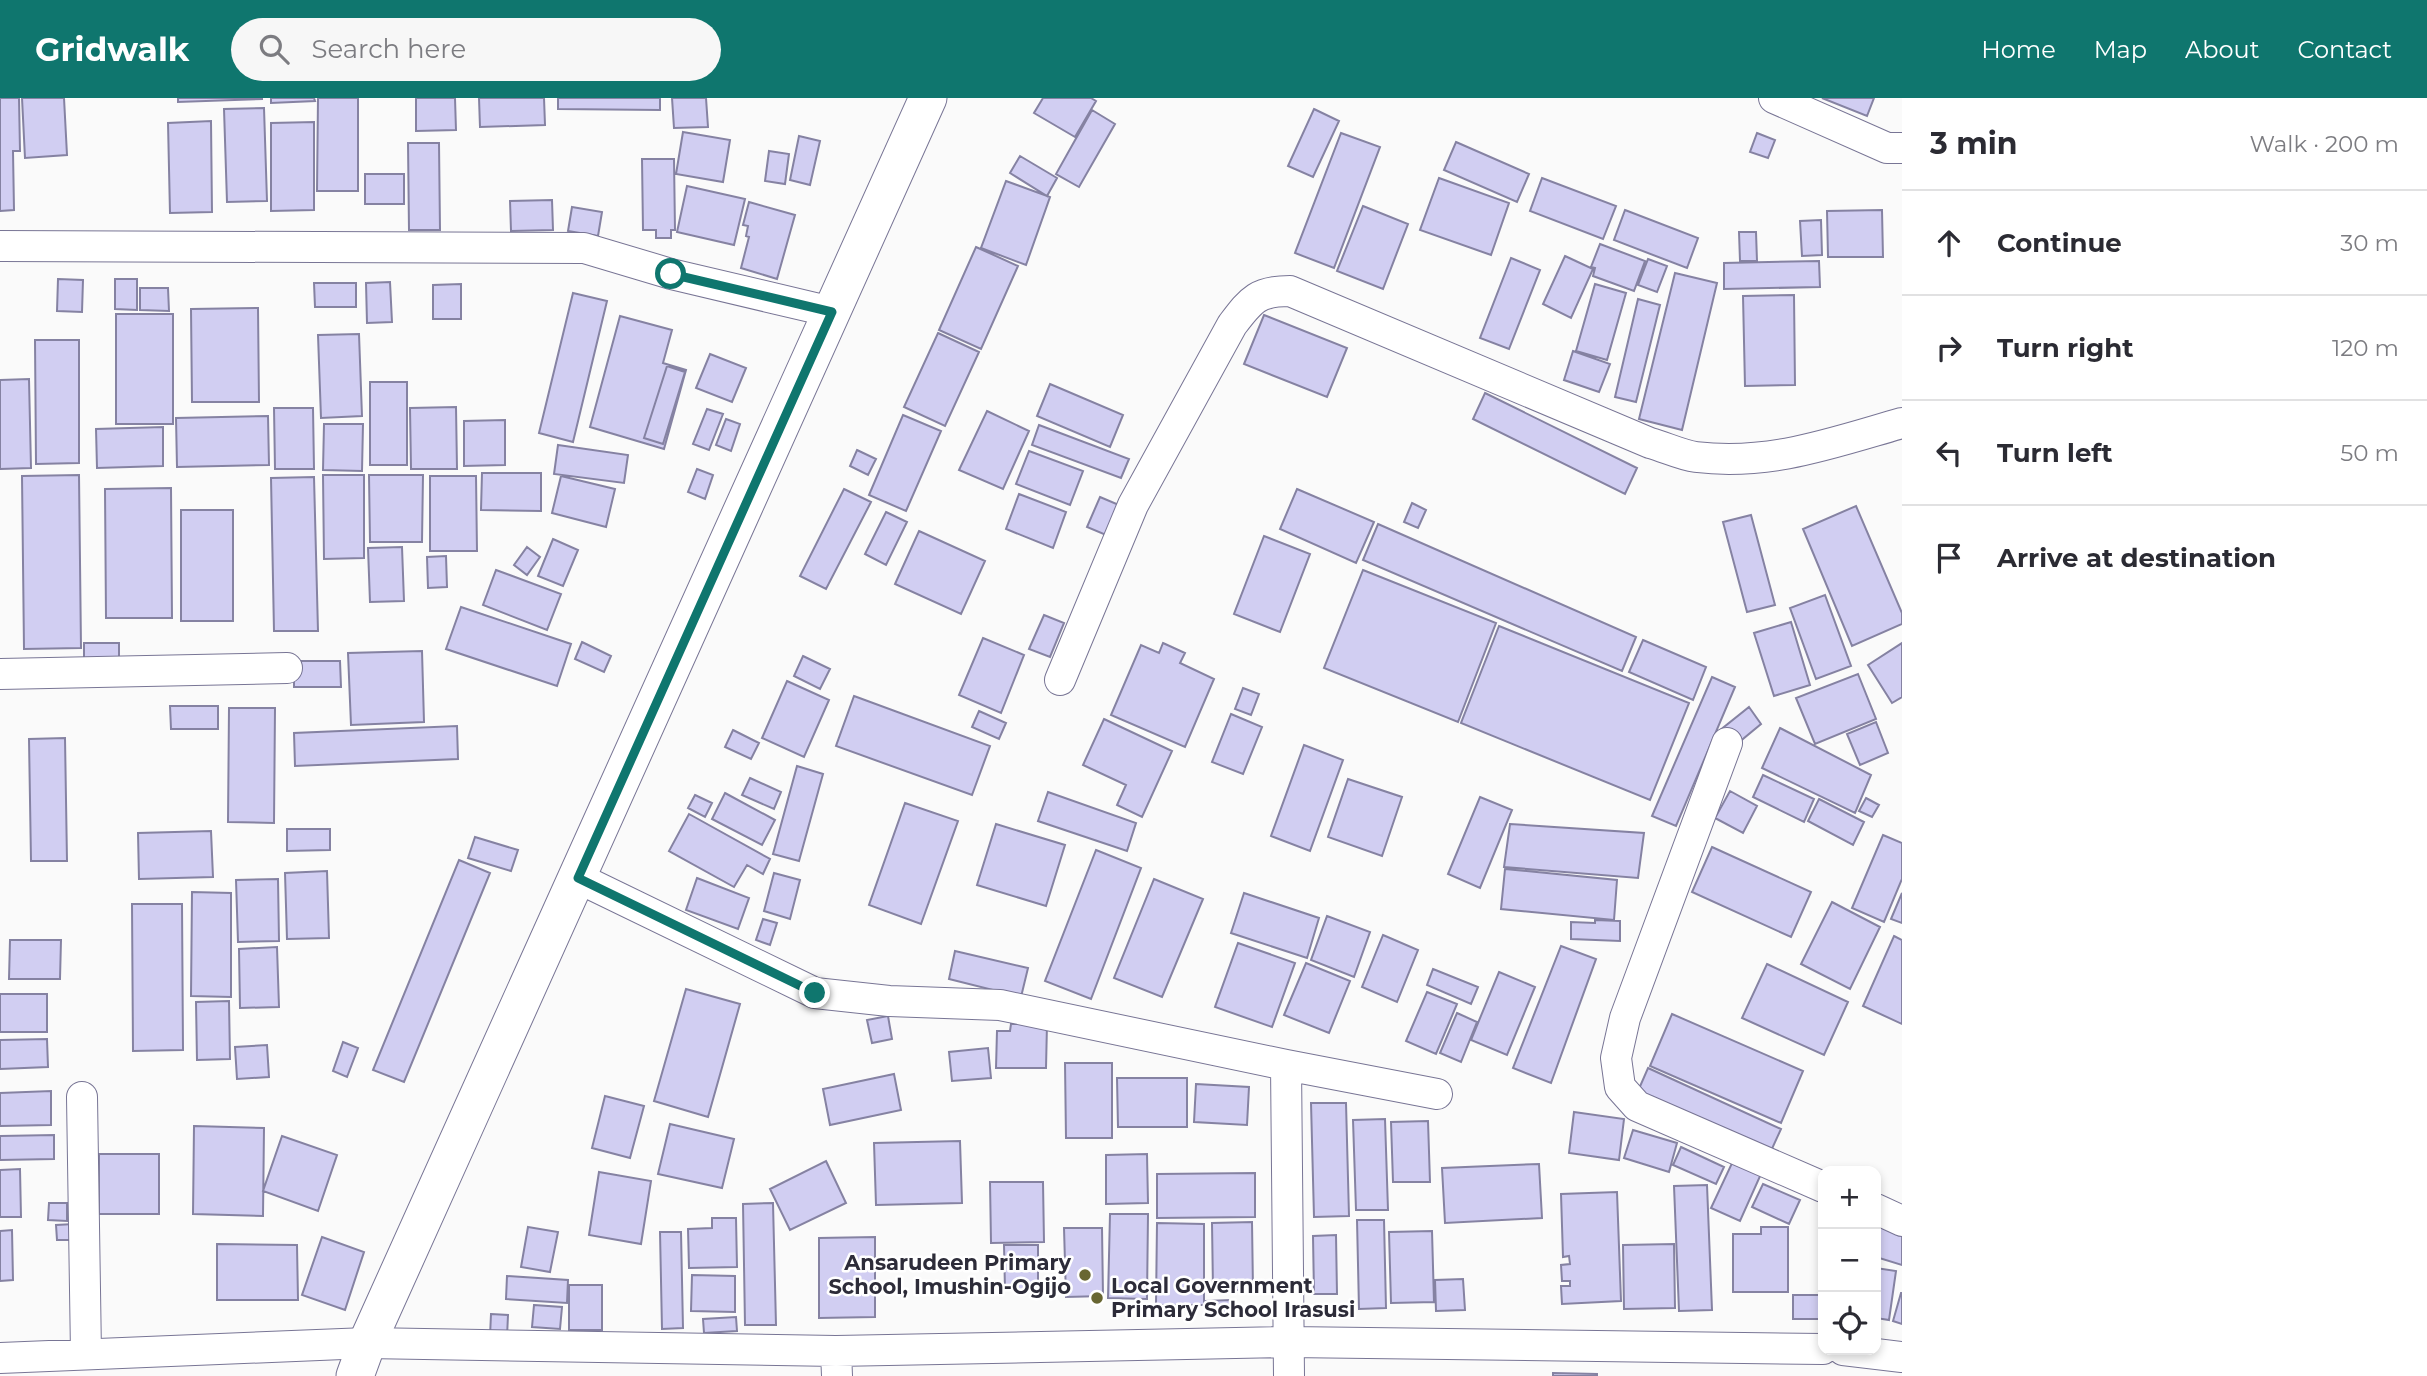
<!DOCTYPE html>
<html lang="en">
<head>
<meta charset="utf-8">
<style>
	body { margin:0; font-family:Montserrat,sans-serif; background:#f7f7f7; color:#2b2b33 }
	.controls { position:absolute; right:21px; bottom:21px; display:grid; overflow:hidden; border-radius:14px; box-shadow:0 4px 10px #0003 }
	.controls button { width:63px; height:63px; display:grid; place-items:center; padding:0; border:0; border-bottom:2px solid #e1e1e2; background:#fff; color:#2b2b33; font:35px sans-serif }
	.stop { position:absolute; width:21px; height:21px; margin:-16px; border:5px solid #0f766e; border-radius:50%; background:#fff }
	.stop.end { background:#0f766e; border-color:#fff; box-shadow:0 2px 7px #0008 }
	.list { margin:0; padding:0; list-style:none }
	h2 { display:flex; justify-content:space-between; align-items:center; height:91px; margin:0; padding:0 28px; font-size:30px }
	h2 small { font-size:23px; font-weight:400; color:#7c7c81 }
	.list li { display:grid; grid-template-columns:46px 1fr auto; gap:21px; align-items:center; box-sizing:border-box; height:105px; padding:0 28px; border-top:2px solid #e1e1e2 }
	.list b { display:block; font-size:26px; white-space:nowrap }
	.list em { font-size:23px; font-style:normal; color:#7c7c81 }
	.icon { flex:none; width:38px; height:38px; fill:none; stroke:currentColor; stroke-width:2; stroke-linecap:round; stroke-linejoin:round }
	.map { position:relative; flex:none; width:1902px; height:1278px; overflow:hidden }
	header { display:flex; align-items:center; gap:42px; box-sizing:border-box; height:98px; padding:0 35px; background:#0f766e; color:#fff }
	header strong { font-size:33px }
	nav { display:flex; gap:38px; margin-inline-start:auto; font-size:24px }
	.search { width:490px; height:63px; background:#f7f7f7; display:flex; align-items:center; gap:18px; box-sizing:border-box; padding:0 24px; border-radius:38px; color:#7c7c81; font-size:26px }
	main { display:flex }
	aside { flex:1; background:#fff }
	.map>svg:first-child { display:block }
	.building { fill:#d1cef2; stroke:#8582a2; stroke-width:2 }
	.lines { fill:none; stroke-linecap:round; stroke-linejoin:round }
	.minor-casing { stroke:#787595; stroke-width:32 }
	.tertiary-casing { stroke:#787595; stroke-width:39 }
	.minor { stroke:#fff; stroke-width:30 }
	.tertiary { stroke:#fff; stroke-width:37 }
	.route { stroke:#0f766e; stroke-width:9 }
	.poi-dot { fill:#686632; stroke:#fff; stroke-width:2.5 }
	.labels { text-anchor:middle; stroke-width:5; stroke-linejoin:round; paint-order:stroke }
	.poi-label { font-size:21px; font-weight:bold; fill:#2d2c39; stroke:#fff; text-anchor:end }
</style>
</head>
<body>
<header>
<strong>Gridwalk</strong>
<div class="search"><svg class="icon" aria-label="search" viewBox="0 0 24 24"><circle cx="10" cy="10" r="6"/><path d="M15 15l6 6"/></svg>Search here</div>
<nav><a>Home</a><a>Map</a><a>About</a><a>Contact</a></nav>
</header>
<main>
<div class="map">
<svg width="1902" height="1278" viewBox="0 0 1902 1278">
	<rect width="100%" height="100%" fill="#fafafa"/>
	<path class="building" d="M0,0H19L20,53H13L14,112L0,113Z
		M22,0H64L67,57L25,60Z
		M178,0H262V1L178,4Z
		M271,0H314L315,3L271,5Z
		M318,0H358V93H317Z
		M416,0H455L456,32L416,33Z
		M479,0H544L545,27L480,29Z
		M558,0H660V12L558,11Z
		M672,0H706L708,29L674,30Z
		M1043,0H1091L1096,3L1075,39L1034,15Z
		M1822,0H1874L1867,18Z
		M264,10L267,103L227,104L224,11Z
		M1314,11L1339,23L1313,79L1288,68Z
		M1092,12L1115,26L1079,89L1056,76Z
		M211,23L212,114L170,115L168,25Z
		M314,24V112L271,113V25Z
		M683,34L730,42L723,84L676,76Z
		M1341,35L1380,49L1334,170L1295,155Z
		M1757,35L1775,42L1768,60L1750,54Z
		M799,38L820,43L810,87L790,82Z
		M1456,44L1529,76L1517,104L1444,72Z
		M408,45H439L440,132H409Z
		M769,53L789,56L785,86L765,83Z
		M1020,58L1057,80L1047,98L1010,75Z
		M642,61H674L675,132H671V140H656V132H643Z
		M365,76H404V106H365Z
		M1439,80L1509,105L1491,157L1420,132Z
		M1542,80L1616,108L1603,141L1530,113Z
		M1006,83L1050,99L1026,167L981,150Z
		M687,88L745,101L734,147L677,134Z
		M552,102L553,132L511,133L510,103Z
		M749,104L795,117L777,181L741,170L749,139L746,138L748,128L743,127Z
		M1363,108L1408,126L1383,191L1337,173Z
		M572,109L602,114L598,138L568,133Z
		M1625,112L1698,140L1687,170L1614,142Z
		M1882,112L1883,159H1828L1827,113Z
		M1821,122L1822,157L1802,158L1800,123Z
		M1739,134H1756L1757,163H1740Z
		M1600,146L1645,163L1634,193L1593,178L1595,170L1591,169Z
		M976,149L1018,168L981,251L939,232Z
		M1565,158L1593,171L1571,220L1543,206Z
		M1511,160L1540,172L1509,251L1480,240Z
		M1648,161L1667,168L1657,194L1638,187Z
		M1819,163L1820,189L1724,191V165Z
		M1675,175L1717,185L1682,332L1639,321Z
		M58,181L83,182L82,214L57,213Z
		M115,181H137V212L115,211Z
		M390,184L392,224L367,225L366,185Z
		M314,185H356V209H315Z
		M461,186V221H433V187Z
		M1595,186L1626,195L1607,262L1576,253Z
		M140,190H168L169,213L140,212Z
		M573,195L607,203L573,344L539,335Z
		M1794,197L1795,287L1745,288L1743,198Z
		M1638,201L1660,207L1636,304L1615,299Z
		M258,210L259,304H192L191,211Z
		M116,216H173V326H116Z
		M1264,217L1347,250L1327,299L1244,266Z
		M620,218L672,232L663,265L686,272L664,351L590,329Z
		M938,235L979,254L945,328L904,309Z
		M359,236L362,318L321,320L318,237Z
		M35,242H79V365L36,366Z
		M1573,253L1610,266L1599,294L1564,282Z
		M710,256L746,270L732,304L696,290Z
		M667,268L685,274L663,346L644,340Z
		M29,281L31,370L0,371V282Z
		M370,284H407V367H370Z
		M1050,286L1123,317L1110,349L1037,318Z
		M1485,295L1637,370L1625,396L1473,321Z
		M456,309L457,371H411L410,310Z
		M274,310H313L314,371H275Z
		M707,311L723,316L709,352L693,346Z
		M987,313L1029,333L1003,391L959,372Z
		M903,317L941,333L906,413L869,397Z
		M268,318L269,367L177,369L176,320Z
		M726,321L740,326L731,353L716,347Z
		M505,322V367L464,368V323Z
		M324,326H363L362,373L323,372Z
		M1039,327L1129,361L1121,380L1032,347Z
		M163,329V368L97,370L96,331Z
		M558,347L628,357L624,385L554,376Z
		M857,352L876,361L868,377L850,368Z
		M1029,353L1083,373L1070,407L1016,386Z
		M697,371L713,377L705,401L688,394Z
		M482,375H541V413L481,412Z
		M79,377L81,550L24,551L22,378Z
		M323,377H364V460L324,461Z
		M369,377H423L422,444H370Z
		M430,378H476L477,453H430Z
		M561,378L615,391L606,429L552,415Z
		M314,379L318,533H274L271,380Z
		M171,390L172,520H106L105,391Z
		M844,391L871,404L826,491L800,478Z
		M1297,391L1374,424L1356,465L1280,431Z
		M1019,396L1066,414L1053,450L1006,431Z
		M1100,399L1119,407L1106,437L1087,429Z
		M1412,405L1426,412L1418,430L1404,424Z
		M1856,408L1902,515V526L1852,548L1803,431Z
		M181,412H233V523H181Z
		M886,414L907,424L886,467L865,456Z
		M1751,417L1775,507L1747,514L1723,424Z
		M1378,426L1636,539L1622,573L1363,462Z
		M919,433L985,463L961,516L895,486Z
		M1264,438L1310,456L1280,534L1234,516Z
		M553,441L578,452L563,488L538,478Z
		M402,449L404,503L370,504L368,450Z
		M527,449L540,459L527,477L514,467Z
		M446,458L447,489L428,490L427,459Z
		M496,472L561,496L547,532L483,507Z
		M1363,472L1496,525L1458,624L1324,570Z
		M1825,497L1851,568L1816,581L1790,510Z
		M461,509L571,546L557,588L446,551Z
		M1044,517L1064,525L1050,559L1029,551Z
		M1791,524L1810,587L1774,598L1754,535Z
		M1499,528L1689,605L1650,702L1461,625Z
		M983,540L1024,557L1001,615L959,597Z
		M1643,542L1706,569L1693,602L1629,574Z
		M582,544L611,558L604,574L575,561Z
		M84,545H119V565H84Z
		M1163,545L1185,555L1180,565L1214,581L1185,649L1111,617L1141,547L1159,555Z
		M1902,545V599L1892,605L1868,567Z
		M422,553L424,624L351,627L348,555Z
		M803,558L830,571L820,591L794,578Z
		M294,563H340L341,589H294Z
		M1858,576L1876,621L1815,646L1796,600Z
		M1712,579L1735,589L1676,728L1652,718Z
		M787,583L829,602L804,659L762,640Z
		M1243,590L1259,596L1251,617L1235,611Z
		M854,598L990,648L972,697L836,648Z
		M170,608H218V631H171Z
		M1749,609L1761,626L1732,650L1719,633Z
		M229,610H275L274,725L228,724Z
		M979,613L1006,625L999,641L972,629Z
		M1231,616L1262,629L1243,676L1212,664Z
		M1104,621L1172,653L1142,719L1117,707L1126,687L1083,667Z
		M1876,624L1888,655L1860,667L1847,636Z
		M457,628L458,661L295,668L294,635Z
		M1780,630L1871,677L1855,715L1762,670Z
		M733,632L759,645L751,661L725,649Z
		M65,640L67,763H31L29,641Z
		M1304,647L1343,662L1310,753L1271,738Z
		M797,668L823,676L799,763L773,756Z
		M1763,677L1814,701L1804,724L1753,699Z
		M750,680L781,694L774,711L742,697Z
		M1348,681L1402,699L1382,758L1328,739Z
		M1730,693L1757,708L1743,735L1715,720Z
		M1048,694L1136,725L1127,753L1038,723Z
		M725,695L775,722L762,747L712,721Z
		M695,697L712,705L705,719L688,710Z
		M1480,699L1512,712L1480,790L1448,776Z
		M1866,700L1879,707L1872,719L1859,713Z
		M1819,701L1864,724L1853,747L1808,723Z
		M905,705L958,723L921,826L869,807Z
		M689,716L770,761L763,776L747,767L734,789L669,753Z
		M996,726L1065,747L1046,808L977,787Z
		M1510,726L1644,735L1638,780L1504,769Z
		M287,731H330V752L287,753Z
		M211,733L213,779L139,781L138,735Z
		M1883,737L1902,745V781L1884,824L1852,810Z
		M475,739L518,752L511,773L468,760Z
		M1712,749L1811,794L1791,839L1692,794Z
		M1096,752L1141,770L1091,901L1045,883Z
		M459,762L490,775L404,984L373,972Z
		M1505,771L1617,782L1614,822L1501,811Z
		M327,773L329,840L287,841L285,775Z
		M774,775L800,782L790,821L764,813Z
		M697,780L749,800L738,831L686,812Z
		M278,781L279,843L238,844L236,782Z
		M1154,781L1203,801L1162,899L1114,880Z
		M192,794L231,795V899L191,898Z
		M1244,795L1319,820L1307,860L1231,835Z
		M1902,795V825L1891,821Z
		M1832,804L1880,829L1850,891L1801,866Z
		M132,806H182L183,952L133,953Z
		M1327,818L1370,834L1354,879L1311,862Z
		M763,821L777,825L770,847L756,842Z
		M1595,822L1620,823V843L1571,841V824L1595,825Z
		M1383,837L1418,852L1397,904L1362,889Z
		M1894,838L1902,842V926L1863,908Z
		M10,842H61L60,881H9Z
		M1238,845L1295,865L1272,929L1215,909Z
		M1561,848L1596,861L1551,985L1513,970Z
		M277,849L279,909L240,910L239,851Z
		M955,853L1028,870L1021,899L949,881Z
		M1306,865L1350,883L1329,935L1284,917Z
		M1767,866L1848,904L1824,957L1742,920Z
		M1433,871L1478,889L1471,906L1427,887Z
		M1499,874L1535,889L1507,957L1471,942Z
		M686,891L740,906L708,1019L654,1003Z
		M1427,894L1457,906L1436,956L1406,943Z
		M0,896H47V934H0Z
		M229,903L230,961L197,962L196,904Z
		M1457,915L1477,924L1461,964L1440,955Z
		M1672,916L1803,973L1781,1025L1650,968Z
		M888,918L892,941L872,945L867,922Z
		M1011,926H1047L1046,970H996L997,933H1010Z
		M47,941L48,969L0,971V942Z
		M343,944L358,950L347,979L333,973Z
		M267,947L269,979L237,981L235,949Z
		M988,950L991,980L952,983L949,954Z
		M1065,965H1112V1040H1066Z
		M1648,970L1781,1031L1771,1053L1638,993Z
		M894,976L901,1012L830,1027L823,991Z
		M1117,980H1187V1029H1118Z
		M1196,986L1249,989L1247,1027L1194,1024Z
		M51,993V1027L0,1028V995Z
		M605,998L644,1008L630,1060L592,1050Z
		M1311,1005H1346L1349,1118L1314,1119Z
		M1574,1014L1624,1021L1619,1062L1569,1055Z
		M1385,1021L1388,1112H1356L1353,1022Z
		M1428,1023L1430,1084H1393L1391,1024Z
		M670,1026L734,1041L722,1090L658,1076Z
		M194,1028L264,1030L263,1118L193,1116Z
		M1633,1032L1677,1045L1669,1074L1624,1060Z
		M54,1037V1061L0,1062V1038Z
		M282,1038L337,1057L318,1113L263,1093Z
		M960,1043L962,1105L876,1107L874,1045Z
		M1681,1049L1724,1069L1716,1086L1673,1067Z
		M99,1056H159V1116H99Z
		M1147,1056L1148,1105L1106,1106V1057Z
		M826,1063L846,1105L790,1132L770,1091Z
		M1733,1063L1761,1076L1740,1123L1711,1110Z
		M1539,1066L1542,1120L1445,1125L1442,1070Z
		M20,1071L21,1119H0V1072Z
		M599,1074L651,1083L641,1146L589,1137Z
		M1255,1075V1119L1157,1120V1076Z
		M990,1084H1043L1044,1144L991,1145Z
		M1763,1086L1800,1102L1789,1126L1752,1109Z
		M1707,1087L1712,1212L1679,1213L1674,1088Z
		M1617,1094L1621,1203L1562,1206L1561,1188H1570V1183H1562L1561,1167L1570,1166L1569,1158L1563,1159L1561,1096Z
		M49,1105H67V1123L48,1122Z
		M773,1105L776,1227H745L743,1106Z
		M1110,1116H1148L1147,1201L1108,1200Z
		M712,1120H736L737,1169L689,1170L688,1131L712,1130Z
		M1357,1122H1384L1386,1210L1359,1211Z
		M1252,1124L1253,1192H1213L1212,1125Z
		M1157,1125L1204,1126V1207H1156Z
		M74,1126L75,1142H57L56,1127Z
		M1876,1128L1902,1136V1167L1876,1159Z
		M528,1129L558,1134L550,1174L521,1169Z
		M1761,1129H1788V1194H1733V1136H1761Z
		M1064,1130H1102L1103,1198L1066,1199Z
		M12,1132L13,1182L0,1183V1133Z
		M1432,1133L1434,1204L1391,1205L1389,1134Z
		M660,1134H681L683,1230L662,1231Z
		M1336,1137L1337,1196H1314L1313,1138Z
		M322,1139L364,1154L345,1212L302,1197Z
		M875,1139V1219L819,1220V1140Z
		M217,1146L297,1147L298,1202H217Z
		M1674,1146L1675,1210L1624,1211L1623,1147Z
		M1004,1147H1038V1192H1005Z
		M1876,1170L1896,1173L1889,1222L1876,1220Z
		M692,1177L735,1178V1214L691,1213Z
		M507,1178L568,1182L567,1205L506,1201Z
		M1463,1181L1465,1212L1436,1213L1435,1182Z
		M569,1187H602V1232H569Z
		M1901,1195H1902V1226L1893,1223Z
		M1793,1197H1823V1221H1793Z
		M1230,1202L1231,1216L1206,1217V1203Z
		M534,1207L562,1209L560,1231L532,1229Z
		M491,1216L508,1217L507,1239L490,1238Z
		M736,1219L737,1233L704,1235L703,1221Z
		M1553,1275L1597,1276V1278H1553Z"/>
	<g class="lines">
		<g class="minor-casing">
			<path id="minor" d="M1774,0L1887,50H1902
				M0,148L584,150L671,176L832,214
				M0,576L287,570
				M1060,582L1133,407L1232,227C1251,202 1257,193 1290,193L1650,345C1665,349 1681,357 1696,359C1770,368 1832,345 1902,325
				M1727,645L1625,920L1616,960L1620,989L1637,1008L1823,1089
				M578,780L815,895L889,903L1000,907L1286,967L1437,996
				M1286,967L1289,1278
				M82,999L86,1256
				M1876,1111L1902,1123
				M1843,1252L1902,1259
				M836,1253L837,1278
				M0,1260L367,1245L836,1253L1289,1244L1823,1251"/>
		</g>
		<g class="tertiary-casing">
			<path id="tertiary" d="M355,1278L367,1245L928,0"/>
		</g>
		<use href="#minor" class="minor"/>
		<use href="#tertiary" class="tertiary"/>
	</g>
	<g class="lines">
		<path class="route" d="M671,176L832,214L578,780L815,895"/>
	</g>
	<g class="poi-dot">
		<circle cx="1085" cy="1177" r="7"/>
		<circle cx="1097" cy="1200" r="7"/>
	</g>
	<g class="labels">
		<g class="poi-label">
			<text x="1071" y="1172">Ansarudeen Primary<tspan x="1071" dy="24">School, Imushin-Ogijo</tspan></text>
			<text x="1111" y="1195" text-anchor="start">Local Government<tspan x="1111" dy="24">Primary School Irasusi</tspan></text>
		</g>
	</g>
</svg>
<div class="controls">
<button>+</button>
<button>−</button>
<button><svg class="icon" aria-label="locate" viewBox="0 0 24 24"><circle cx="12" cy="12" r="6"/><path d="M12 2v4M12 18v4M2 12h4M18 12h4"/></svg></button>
</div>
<div class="stop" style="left:671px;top:176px"></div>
<div class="stop end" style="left:815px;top:895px"></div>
</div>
<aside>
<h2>3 min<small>Walk · 200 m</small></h2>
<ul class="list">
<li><svg class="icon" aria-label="ahead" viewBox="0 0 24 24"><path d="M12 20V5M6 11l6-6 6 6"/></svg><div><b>Continue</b></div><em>30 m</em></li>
<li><svg class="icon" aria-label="right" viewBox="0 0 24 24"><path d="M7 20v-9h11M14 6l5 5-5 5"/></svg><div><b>Turn right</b></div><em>120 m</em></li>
<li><svg class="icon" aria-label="left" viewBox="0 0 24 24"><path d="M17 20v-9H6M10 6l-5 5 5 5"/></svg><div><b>Turn left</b></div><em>50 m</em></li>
<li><svg class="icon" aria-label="arrive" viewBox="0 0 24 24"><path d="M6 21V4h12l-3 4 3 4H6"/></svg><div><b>Arrive at destination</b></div></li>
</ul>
</aside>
</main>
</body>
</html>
